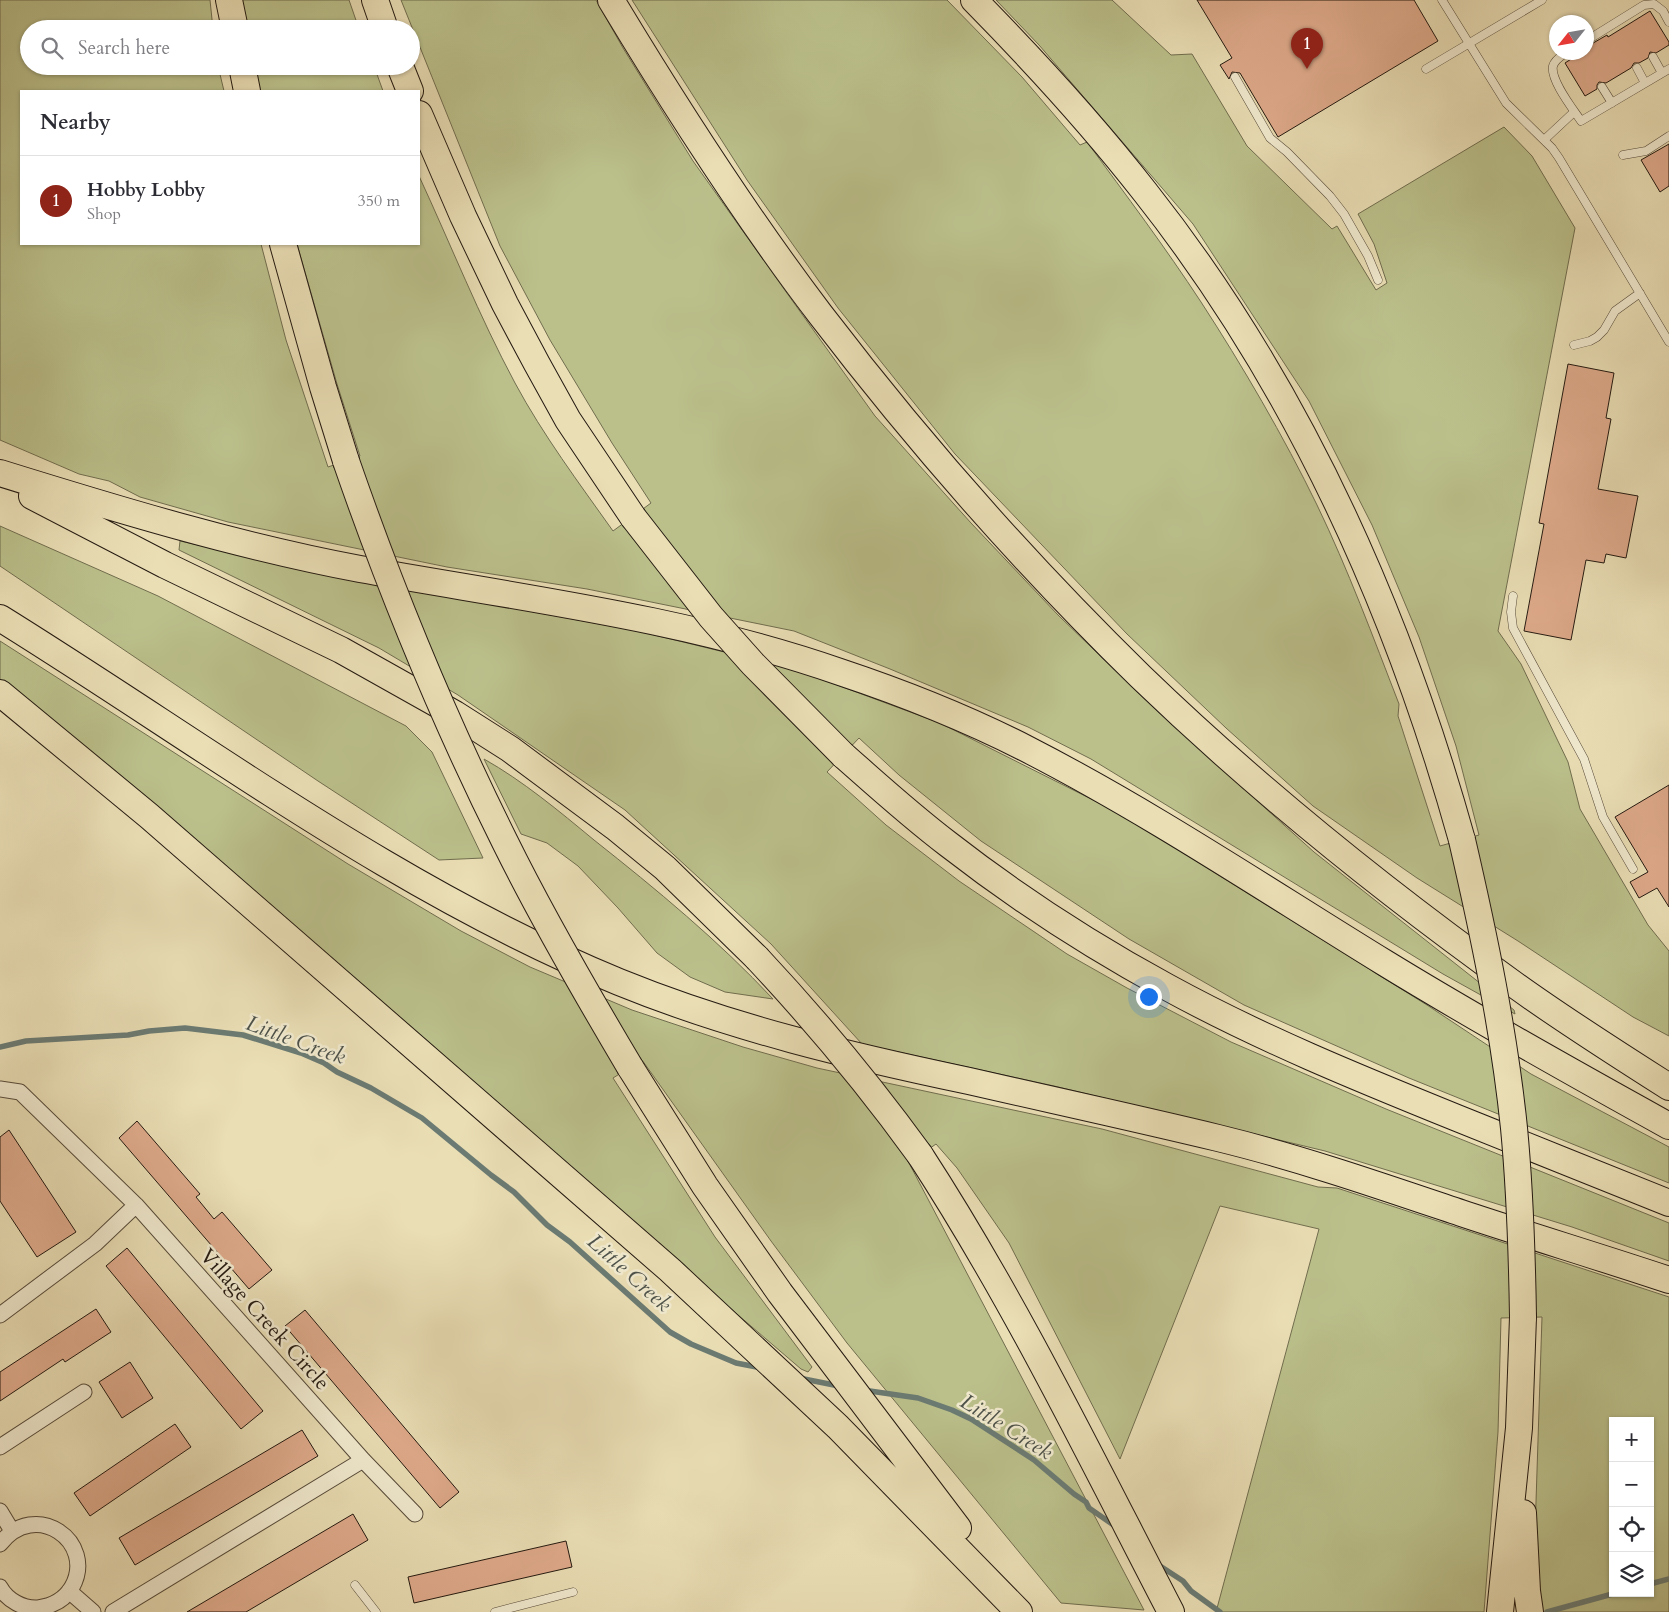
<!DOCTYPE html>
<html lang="en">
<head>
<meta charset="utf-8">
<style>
	body { margin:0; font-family:Cardo,serif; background:#f7f7f7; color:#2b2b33 }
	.controls { position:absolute; right:15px; bottom:15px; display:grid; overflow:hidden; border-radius:0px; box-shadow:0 1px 4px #0004 }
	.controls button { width:45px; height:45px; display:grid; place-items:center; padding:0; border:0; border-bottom:1px solid #e1e1e2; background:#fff; color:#2b2b33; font:25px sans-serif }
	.compass { position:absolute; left:1549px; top:15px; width:45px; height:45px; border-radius:50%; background:#fff; box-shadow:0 1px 4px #0004; rotate:239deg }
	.you { position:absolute; left:1148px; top:996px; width:18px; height:18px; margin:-12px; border:4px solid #fff; border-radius:50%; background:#1a73e8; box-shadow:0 0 0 8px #1a73e833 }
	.badge { display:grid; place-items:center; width:32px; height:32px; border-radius:50%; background:#8f2418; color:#fff; font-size:16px; font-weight:700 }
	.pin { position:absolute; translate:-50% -41px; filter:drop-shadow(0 1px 2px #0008) }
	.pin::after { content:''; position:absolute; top:26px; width:18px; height:15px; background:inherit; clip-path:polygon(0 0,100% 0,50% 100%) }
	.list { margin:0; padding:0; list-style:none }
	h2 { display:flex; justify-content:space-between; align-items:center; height:65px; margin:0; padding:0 20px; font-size:21px }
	h2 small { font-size:16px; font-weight:400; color:#7c7c81 }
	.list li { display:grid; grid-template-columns:32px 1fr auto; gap:15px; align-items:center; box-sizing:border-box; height:90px; padding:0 20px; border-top:1px solid #e1e1e2 }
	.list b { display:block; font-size:19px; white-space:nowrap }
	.list p { margin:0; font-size:16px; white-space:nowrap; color:#7c7c81 }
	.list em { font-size:16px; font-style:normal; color:#7c7c81 }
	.icon { flex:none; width:28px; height:28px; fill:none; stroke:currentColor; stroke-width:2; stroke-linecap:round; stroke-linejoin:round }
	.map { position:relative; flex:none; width:1669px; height:1612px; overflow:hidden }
	.search { position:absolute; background:#fff; box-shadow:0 1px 4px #0004; left:20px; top:20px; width:400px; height:55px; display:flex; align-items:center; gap:12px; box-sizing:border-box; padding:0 18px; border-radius:28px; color:#7c7c81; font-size:19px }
	.panel { position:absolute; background:#fff; box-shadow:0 1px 4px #0004; left:20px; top:90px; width:400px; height:155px; border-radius:0px }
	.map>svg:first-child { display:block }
	.green { fill:#bbc08b; stroke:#706d4e; fill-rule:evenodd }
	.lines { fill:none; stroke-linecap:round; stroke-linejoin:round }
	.stream { stroke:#6b7b73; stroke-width:5.5 }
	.building { fill:#deaa8b; stroke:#241a11 }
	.service-casing { stroke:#564b3a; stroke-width:9 }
	.minor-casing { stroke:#564b3a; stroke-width:17 }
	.motorway-casing { stroke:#241a11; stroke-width:28 }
	.service { stroke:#f1eacf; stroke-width:8 }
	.minor { stroke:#f1eacf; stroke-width:15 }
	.motorway { stroke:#eadeb5; stroke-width:26 }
	.motorway-bridge-casing { stroke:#241a11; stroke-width:28; stroke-linecap:butt }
	.motorway-bridge { stroke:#eadeb5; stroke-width:26 }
	.labels { text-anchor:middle; stroke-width:5; stroke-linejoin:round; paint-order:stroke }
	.street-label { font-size:21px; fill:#241a11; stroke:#f1eacf }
	.water-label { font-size:22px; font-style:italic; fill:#4d524a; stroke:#f1eacf }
</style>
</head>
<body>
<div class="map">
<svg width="1669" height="1612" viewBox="0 0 1669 1612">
	<rect width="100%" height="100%" fill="#eadeb5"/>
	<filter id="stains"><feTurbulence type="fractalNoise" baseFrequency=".004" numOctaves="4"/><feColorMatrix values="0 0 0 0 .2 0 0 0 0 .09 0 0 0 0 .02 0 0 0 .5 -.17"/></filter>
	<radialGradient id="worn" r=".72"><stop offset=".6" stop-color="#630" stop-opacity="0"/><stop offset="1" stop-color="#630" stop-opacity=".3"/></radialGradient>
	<path class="green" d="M0,0H210L213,29H29V66H218L224,91H21V244H261L286,340L328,467L360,456L337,384L297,244H419V176C451,245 479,316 515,383C543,435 579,483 613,531L651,503L612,443L550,340L500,246L401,0H596L623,48L693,161L784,289L875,416L971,523L1058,615L1154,708L1314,852L1514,1010L1515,1014L1443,974L1091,759L1028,727L890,669L794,631L587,589L447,567L228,522L140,497L109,481L79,474L0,440Z
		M242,0H349L359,29H248Z
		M632,0H947L1022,77L1080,145L1087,142C1126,195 1165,247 1201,302C1242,365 1284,437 1317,505C1348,569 1373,637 1399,704L1398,716L1440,846L1479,835L1456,746L1419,637L1372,525L1309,401L1193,224L1039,45L996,0H1112L1171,55L1192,54L1247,146L1332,229L1337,226L1376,290L1387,283L1374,244L1358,214L1504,127L1532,156L1575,228L1498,631L1521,664L1568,762L1580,809L1648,925L1669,951V1036L1633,1017L1518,941L1417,878L1313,806L1226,728L1127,634L955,454L838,308L747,180Z
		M255,66H374L383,91H260Z
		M0,526L158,596L406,726L432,752L483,858L439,860L318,781L0,566Z
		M180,541L343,577L638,631L794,669L940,723L1121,814L1427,1005L1531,1074L1669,1147V1183L1409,1078L1244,1005L1129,939L981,841L899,775L859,738L827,772L886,825L959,881L1067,954L1127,988L1231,1042L1386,1109L1669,1223V1261L1572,1227L1325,1151L1054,1086L862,1044L771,944L625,810L458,695L379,648L179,550Z
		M0,641L348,864L461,931L530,967L632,1010L743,1047L817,1068L1102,1129L1318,1187L1337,1188L1669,1297V1612H1538L1535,1533L1542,1317L1501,1318L1498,1432L1484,1612H1216L1319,1229L1220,1206L1120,1459L1009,1243L957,1168L936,1144L909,1163L1144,1610L1061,1603L847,1343L771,1241L642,1060L613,1078L715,1237L812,1367L808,1372L801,1369L0,682ZM1613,1421H1650V1593H1613Z
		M484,759C523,781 559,811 594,840C656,889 719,941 773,999L725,992L690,977L657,953L618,908L578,866L547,843L521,834Z"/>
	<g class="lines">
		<path class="stream" d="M0,1047L26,1041L128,1035L149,1031L185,1028L243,1035L301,1053L324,1063L337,1072L371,1088L422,1118L491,1175L514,1192L547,1225L570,1242L670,1332L691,1344L736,1363L762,1368
			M799,1378L839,1386
			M863,1390L918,1398L952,1410L971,1419L1034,1460L1074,1494L1086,1502L1089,1508L1115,1526
			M1157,1564L1183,1581L1191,1591L1220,1612
			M1650,1584L1669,1579
			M1547,1612L1616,1593"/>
	</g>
	<path class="building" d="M1197,0H1414L1438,41L1278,137L1240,73L1232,72L1229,79L1220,65L1232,58Z
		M1650,11L1669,42V45L1656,53L1650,52L1648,58L1639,63H1634L1631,68L1606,83L1599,82L1597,85V89L1585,96L1565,63L1582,52H1586V50L1590,48L1588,46L1607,35L1608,37Z
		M1669,144V186L1660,192L1641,160Z
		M1568,364L1614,373L1606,418L1611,419L1598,489L1638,496L1626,558L1606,554L1604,563L1586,560L1571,640L1524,631L1544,524L1539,523Z
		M1669,785V907L1657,888L1639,898L1630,882L1648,872L1615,817Z
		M137,1121L200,1194L196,1197L214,1219L222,1212L272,1270L249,1289L119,1138Z
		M9,1130L76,1232L37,1257L0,1201V1137Z
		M127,1248L263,1411L241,1429L106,1266Z
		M96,1309L111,1332L65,1362L63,1359L0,1401V1372Z
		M305,1310L459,1492L440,1508L285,1326Z
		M130,1362L153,1398L122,1418L99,1382Z
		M175,1424L191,1447L90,1516L74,1493Z
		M302,1430L318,1456L135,1565L119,1538Z
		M353,1514L368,1540L246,1612H187Z
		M566,1541L572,1567L414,1603L408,1577Z"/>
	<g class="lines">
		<g class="service-casing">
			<path id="service" d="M1442,0L1506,103L1552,148L1559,158L1669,342
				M1586,41L1644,5L1654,4L1663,11L1669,22
				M1567,52C1562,56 1555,59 1553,66C1550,80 1573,109 1581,121L1669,69
				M1653,57L1662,73
				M1637,68L1645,83
				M1426,69L1542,0
				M1235,77L1270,138L1287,152L1330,196L1344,214L1368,256L1378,280
				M1602,87L1612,103
				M1544,140L1574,112
				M1623,155L1646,151L1669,136
				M1574,345L1590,341L1597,337L1604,330L1615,311L1640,293
				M1513,596L1511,612L1513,628L1584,759L1603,817L1633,869
				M355,1585L376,1612
				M495,1612L573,1592"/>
		</g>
		<g class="minor-casing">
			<path id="minor" d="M0,1089L20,1092L136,1205L363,1460L415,1514
				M0,1315L95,1244L136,1205
				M0,1447L84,1392
				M0,1511L12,1531
				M0,1544C35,1498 97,1542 72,1587C65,1599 53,1606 38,1608C23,1609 7,1600 0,1587
				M69,1591L93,1612
				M113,1612L363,1460"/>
		</g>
		<g class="motorway-casing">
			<path id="motorway" d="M229,0L235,29
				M375,0L385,29
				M611,0C676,108 744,214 820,314C918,442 1025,564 1141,677C1257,789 1384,891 1515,985C1565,1021 1617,1054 1669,1087
				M974,0C1034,61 1092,124 1145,192C1296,383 1397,607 1462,840
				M242,66L247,91
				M400,66L410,91
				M419,114L463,216L505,304L537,364L568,420L633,517
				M283,244L323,387L346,461
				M0,473C119,510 238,546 360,569C521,598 685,618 840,672C903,693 966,718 1025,748C1150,812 1266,890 1385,963C1478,1020 1573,1073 1669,1126
				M32,496L165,565L341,650L455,714L510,749L615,827L665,868L757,958
				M0,618C203,744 397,891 619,982C732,1028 850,1056 969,1081C1052,1100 1135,1118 1218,1138C1300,1158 1381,1186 1461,1213C1530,1236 1600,1257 1669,1280
				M0,693L149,816L670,1270L838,1427L1019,1612
				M843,755C877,785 911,816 948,844C1016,897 1090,945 1167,987C1260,1038 1358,1078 1457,1118C1528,1146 1598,1175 1669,1203
				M630,1067L705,1186L780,1293L958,1528
				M920,1155C1015,1301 1091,1458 1171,1612
				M1523,1513L1527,1591L1530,1612
				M1500,1612L1519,1428L1523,1317"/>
		</g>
		<use href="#service" class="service"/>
		<use href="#minor" class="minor"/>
		<use href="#motorway" class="motorway"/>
		<g class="motorway-bridge-casing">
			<path id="motorway-bridge" d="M346,461C391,591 443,718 505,842C543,919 586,993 630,1067
				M633,517L711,617L753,664L843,755
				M1462,840C1484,935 1504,1031 1514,1128C1520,1191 1522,1254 1523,1317
				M757,958C816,1021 870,1086 920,1155"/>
		</g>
		<use href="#motorway-bridge" class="motorway-bridge"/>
	</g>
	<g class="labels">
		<g class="street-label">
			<text transform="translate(265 1319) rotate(48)" y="7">Village Creek Circle</text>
		</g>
		<g class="water-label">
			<text transform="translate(296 1039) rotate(20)" y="8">Little Creek</text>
			<text transform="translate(630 1272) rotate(42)" y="8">Little Creek</text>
			<text transform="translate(1007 1426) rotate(32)" y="8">Little Creek</text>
		</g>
	</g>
	<rect width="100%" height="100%" filter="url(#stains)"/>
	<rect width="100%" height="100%" fill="url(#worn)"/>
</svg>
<div class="controls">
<button>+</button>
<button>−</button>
<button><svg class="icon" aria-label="locate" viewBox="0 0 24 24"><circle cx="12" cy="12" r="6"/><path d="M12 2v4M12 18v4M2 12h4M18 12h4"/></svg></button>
<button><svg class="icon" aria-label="layers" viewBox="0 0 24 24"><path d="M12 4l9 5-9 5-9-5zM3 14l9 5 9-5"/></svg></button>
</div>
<svg class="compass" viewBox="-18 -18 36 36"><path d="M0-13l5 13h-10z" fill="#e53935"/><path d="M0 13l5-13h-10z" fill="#7c7c81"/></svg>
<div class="you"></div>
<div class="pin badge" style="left:1307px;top:69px">1</div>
<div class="search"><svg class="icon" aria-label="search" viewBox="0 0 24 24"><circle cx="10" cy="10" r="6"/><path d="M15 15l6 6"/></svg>Search here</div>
<section class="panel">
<h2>Nearby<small></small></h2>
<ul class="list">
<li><span class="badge">1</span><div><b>Hobby Lobby</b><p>Shop</p></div><em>350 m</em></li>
</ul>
</section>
</div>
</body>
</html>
